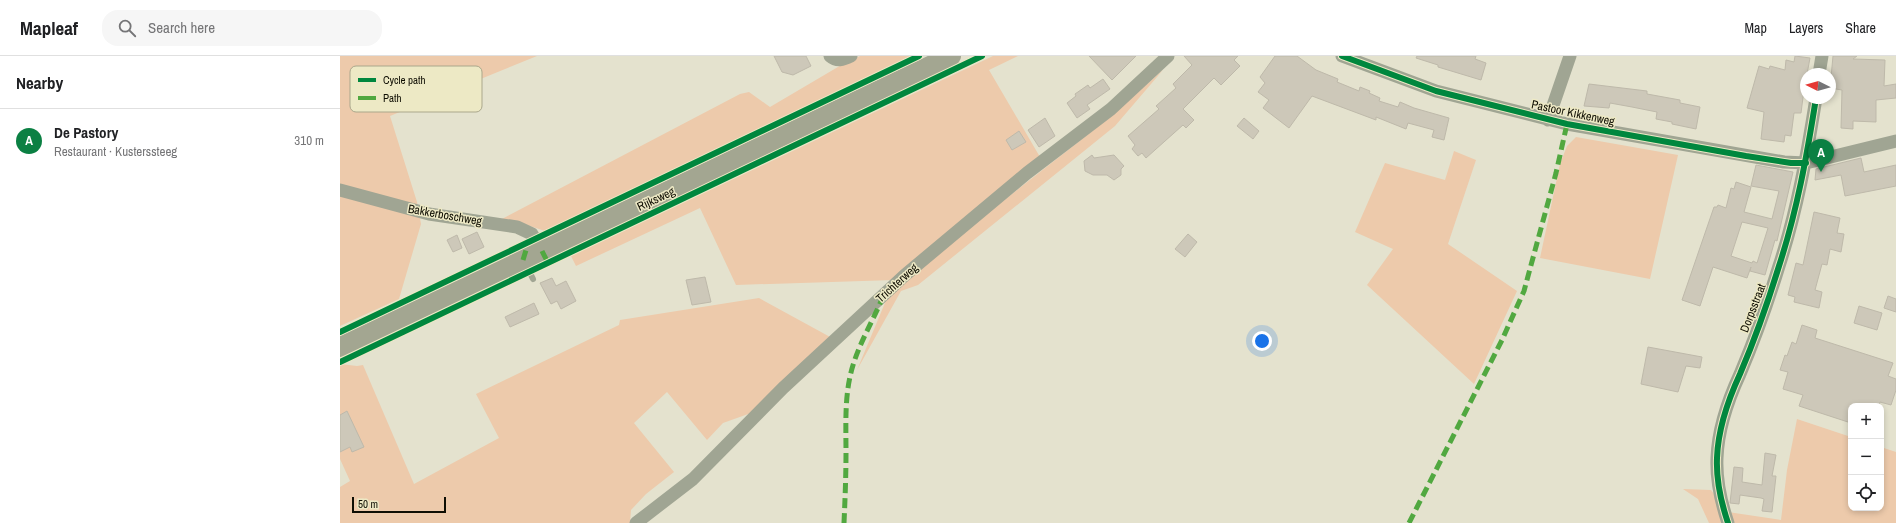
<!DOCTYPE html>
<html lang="en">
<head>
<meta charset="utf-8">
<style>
	body { margin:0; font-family:"Archivo Narrow",sans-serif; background:#f6f6f6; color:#202124 }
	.controls { position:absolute; right:12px; bottom:12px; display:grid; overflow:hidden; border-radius:8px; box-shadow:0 2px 6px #0003 }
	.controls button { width:36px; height:36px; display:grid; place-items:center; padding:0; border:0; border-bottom:1px solid #e0e0e0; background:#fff; color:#202124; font:20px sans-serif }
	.compass { position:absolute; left:1460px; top:12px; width:36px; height:36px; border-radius:50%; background:#fff; box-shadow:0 2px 6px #0003; rotate:275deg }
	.scale { position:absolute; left:12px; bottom:10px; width:94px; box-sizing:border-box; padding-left:4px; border:2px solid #0f0e03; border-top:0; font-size:11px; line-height:14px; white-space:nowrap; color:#0f0e03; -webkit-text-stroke:3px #ede9c5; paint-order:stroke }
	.you { position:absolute; left:922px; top:285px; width:14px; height:14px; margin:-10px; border:3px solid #fff; border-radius:50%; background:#1a73e8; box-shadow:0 0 0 6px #1a73e833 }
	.badge { display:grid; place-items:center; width:26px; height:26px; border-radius:50%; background:#0b8043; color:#fff; font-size:13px; font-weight:700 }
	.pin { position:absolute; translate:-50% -33px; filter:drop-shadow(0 1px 2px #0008) }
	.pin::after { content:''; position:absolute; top:21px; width:14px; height:12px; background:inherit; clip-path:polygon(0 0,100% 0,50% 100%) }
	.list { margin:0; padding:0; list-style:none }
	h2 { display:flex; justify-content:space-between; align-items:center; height:52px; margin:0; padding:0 16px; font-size:17px }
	h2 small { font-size:13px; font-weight:400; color:#757577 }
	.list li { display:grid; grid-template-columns:26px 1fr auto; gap:12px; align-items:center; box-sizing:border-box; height:64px; padding:0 16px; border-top:1px solid #e0e0e0 }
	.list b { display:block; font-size:15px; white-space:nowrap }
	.list p { margin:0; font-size:13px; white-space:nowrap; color:#757577 }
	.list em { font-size:13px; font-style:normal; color:#757577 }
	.icon { flex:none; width:22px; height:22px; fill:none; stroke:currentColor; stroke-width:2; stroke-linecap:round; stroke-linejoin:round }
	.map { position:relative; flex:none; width:1556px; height:467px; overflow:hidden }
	header { display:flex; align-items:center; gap:24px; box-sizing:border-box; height:56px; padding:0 20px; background:#fff; border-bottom:1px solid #e0e0e0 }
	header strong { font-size:19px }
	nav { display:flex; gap:22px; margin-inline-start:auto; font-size:14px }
	.search { width:280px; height:36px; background:#f6f6f6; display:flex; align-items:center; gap:10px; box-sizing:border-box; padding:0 14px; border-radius:16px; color:#757577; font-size:15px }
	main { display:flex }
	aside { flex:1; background:#fff }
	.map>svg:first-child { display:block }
	.green { fill:#edcaab }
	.building { fill:#cdc8b9; stroke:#beb9aa; fill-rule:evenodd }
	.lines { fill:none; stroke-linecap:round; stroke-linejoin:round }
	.lane { stroke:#a0a593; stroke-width:6 }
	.street { stroke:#a0a593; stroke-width:13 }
	.primary { stroke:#a3a691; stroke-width:20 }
	.quiet { stroke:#51a840; stroke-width:5; stroke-dasharray:10 5; stroke-linecap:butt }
	.cycleway-casing { stroke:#ede9c5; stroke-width:8 }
	.cycleway { stroke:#00873e; stroke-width:6 }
	.labels { text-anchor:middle; stroke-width:3; stroke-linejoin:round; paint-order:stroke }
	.street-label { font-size:12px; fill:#0f0e03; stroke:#ede9c5 }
	.key { fill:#ede9c5; stroke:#aaa78b; stroke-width:1 }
	.key-label { font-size:11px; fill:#0f0e03 }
</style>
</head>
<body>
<header>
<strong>Mapleaf</strong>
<div class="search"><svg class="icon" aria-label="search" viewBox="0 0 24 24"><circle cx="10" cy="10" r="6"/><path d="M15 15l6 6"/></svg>Search here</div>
<nav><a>Map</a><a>Layers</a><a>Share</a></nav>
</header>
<main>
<aside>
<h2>Nearby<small></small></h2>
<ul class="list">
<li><span class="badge">A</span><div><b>De Pastory</b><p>Restaurant · Kusterssteeg</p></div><em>310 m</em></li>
</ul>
</aside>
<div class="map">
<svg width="1556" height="467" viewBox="0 0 1556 467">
	<rect width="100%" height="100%" fill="#e4e2ce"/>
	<path class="green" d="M0,0H197L50,60L77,146L81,168L59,243L0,270Z
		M520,0H575L205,175L187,169L160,164L400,38L409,36L430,51L503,8Z
		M653,0H678L649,14L700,101L554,224L396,229L360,152L236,210L231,200Z
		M823,14L775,70L578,229L561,235L517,314L547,242L635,167L769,62Z
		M1236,81L1338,99L1310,223L1200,202L1220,108L1227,90Z
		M1114,95L1136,104L1108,188L1177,235L1134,328L1027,229L1053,193L1015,176L1045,107L1105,124Z
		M419,242L492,282L411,357L383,367L367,384L327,336L294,367L334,416L306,438L291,454L290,467H0V431L10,425L0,403V308L17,310L23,309L74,428L159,382L136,338L279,269L280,264Z
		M1457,363L1511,381V452H1541V391L1556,396V467H1369L1358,443L1343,433L1371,434L1388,456L1441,464L1447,414Z"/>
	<path class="building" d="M434,0H466L471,10L453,19L442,16Z
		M749,0H796L772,24Z
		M844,0H898L894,4L900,10L881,29L874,22L843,53L854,64L846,72L843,69L806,102L802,97L798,100L792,93L795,89L788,80L819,53L816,50L836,32L833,28L852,9Z
		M935,0H957L976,14L998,23L997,26L1019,35L1020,31L1030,35L1029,37L1040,42L1039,45L1058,51L1060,46L1074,52L1109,62L1104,84L1092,81L1094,74L1068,67L1066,73L1036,61V64L972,40L949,72L923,52L929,44L918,36L925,27L920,21Z
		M1077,0H1136L1135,3L1146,7L1141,24L1098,11V9L1076,2Z
		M1455,0L1470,2L1467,18H1466L1461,57H1454L1451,80L1445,79L1444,86L1421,83L1424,56L1407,52L1419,10L1429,13L1430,10L1445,14L1446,4L1454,6Z
		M1493,0H1517L1513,3L1545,4L1544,30L1556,28V42L1536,44V66L1513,65V73L1501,72L1502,34L1490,32Z
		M763,23L770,33L747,49L750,53L737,62L727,47L736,40L735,38L748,29L750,32Z
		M1249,28L1307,35V38L1340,44V47L1360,51L1356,73L1332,68V66L1316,63L1317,56L1292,51L1270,47L1269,52L1244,50Z
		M705,62L715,80L699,91L688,74Z
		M904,62L919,75L913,83L897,70Z
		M679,75L686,86L672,94L666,84Z
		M752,99L754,102L774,99L784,110L781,113V119L774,124L767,119H753L745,115L744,105Z
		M1521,102L1524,116L1556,109V130L1505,140L1501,119L1475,124L1476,113Z
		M1416,109L1453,116L1437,185L1435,184L1425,219L1410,215L1411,211L1407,222L1373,211L1360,250L1342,244L1374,151H1377L1378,149L1386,152L1391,132L1394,133L1396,126L1411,131L1404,156L1432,163L1439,135L1411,130ZM1402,166L1428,172L1417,207L1413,205L1412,207L1391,200Z
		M1474,156L1500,162L1497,177L1504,178L1501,196L1490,193L1487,209L1482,208L1475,234L1482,236L1479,252L1454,246L1455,241L1448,239L1456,207L1463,209Z
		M137,176L144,191L129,198L122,183Z
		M848,178L857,186L845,201L835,193Z
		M117,179L122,192L113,196L107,184Z
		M365,221L371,246L352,249L346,224Z
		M212,222L216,230L226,225L236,245L221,253L217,245L211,248L200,227Z
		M1548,240L1556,243V256L1544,252Z
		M194,247L199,258L170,271L165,261Z
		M1519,250L1542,257L1537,274L1514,267Z
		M1462,269L1477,274L1475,282L1553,307L1548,320L1556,323V334L1551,349L1540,346L1539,350H1511V367L1459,350L1463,339L1443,333L1448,316L1440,314L1445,299L1447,300L1452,286L1456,288Z
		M1308,291L1362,301L1360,312L1346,310L1338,336L1301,328Z
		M7,355L24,391L12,396L10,391L0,396V359Z
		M1425,397L1436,399L1432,420H1436L1432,456L1422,455L1424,443L1421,442L1400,439L1399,448L1390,447L1394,411L1403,412L1402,426L1422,429Z"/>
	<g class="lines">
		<path class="lane" d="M185,207L193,223"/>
		<path class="street" d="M490,0C497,6 503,4 511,0
			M1002,0L1096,35L1227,68L1444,106L1466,107L1556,85
			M1479,18L1482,0
			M1208,64L1230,0
			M0,134L89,158L177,171L192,178L202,195
			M296,467L353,423L443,332L565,219L687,117L771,53L828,0
			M1388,467C1381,446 1376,424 1377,402C1378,373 1388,344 1400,318C1415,283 1428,246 1439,210C1457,155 1467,99 1476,42"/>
		<path class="primary" d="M0,291L611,0"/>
		<path class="quiet" d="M73,154L83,153L89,158
			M202,195L208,207
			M183,204L186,194L184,189
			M504,467C505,444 506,420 506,397C506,366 504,336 514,306C522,282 535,261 544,238
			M1069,467L1162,284L1184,235L1216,117L1227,68"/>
		<g class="cycleway-casing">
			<path id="cycleway" d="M1002,0L1096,35L1227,68L1406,100L1451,107H1466
				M0,276L579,0
				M0,306L642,0
				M1388,467C1381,446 1376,424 1377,402C1378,373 1388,344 1400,318C1415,283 1428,246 1439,210C1457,155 1467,99 1476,42"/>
		</g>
		<use href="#cycleway" class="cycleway"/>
	</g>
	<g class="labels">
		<g class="street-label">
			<text transform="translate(1233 57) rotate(12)" y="4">Pastoor Kikkenweg</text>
			<text transform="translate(316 143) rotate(-25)" y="4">Rijksweg</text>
			<text transform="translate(105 159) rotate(10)" y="4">Bakkerboschweg</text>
			<text transform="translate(557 227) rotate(-42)" y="4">Trichterweg</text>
			<text transform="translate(1413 252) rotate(-69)" y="4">Dorpsstraat</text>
		</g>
	</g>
	<rect x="10" y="10" width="132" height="46" rx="6" class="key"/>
	<rect x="18" y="22" width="18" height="4" fill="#00873e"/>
	<rect x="18" y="40" width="18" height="4" fill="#51a840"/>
	<g class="key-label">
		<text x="43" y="28">Cycle path</text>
		<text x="43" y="46">Path</text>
	</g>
</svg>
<div class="controls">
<button>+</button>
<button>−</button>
<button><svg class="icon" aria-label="locate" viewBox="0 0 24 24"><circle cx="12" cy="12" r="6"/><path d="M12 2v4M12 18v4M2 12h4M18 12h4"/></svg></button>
</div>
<svg class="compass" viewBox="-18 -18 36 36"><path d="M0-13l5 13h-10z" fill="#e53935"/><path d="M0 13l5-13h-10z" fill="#757577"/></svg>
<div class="scale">50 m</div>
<div class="you"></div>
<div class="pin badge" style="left:1481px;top:116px">A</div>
</div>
</main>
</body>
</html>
